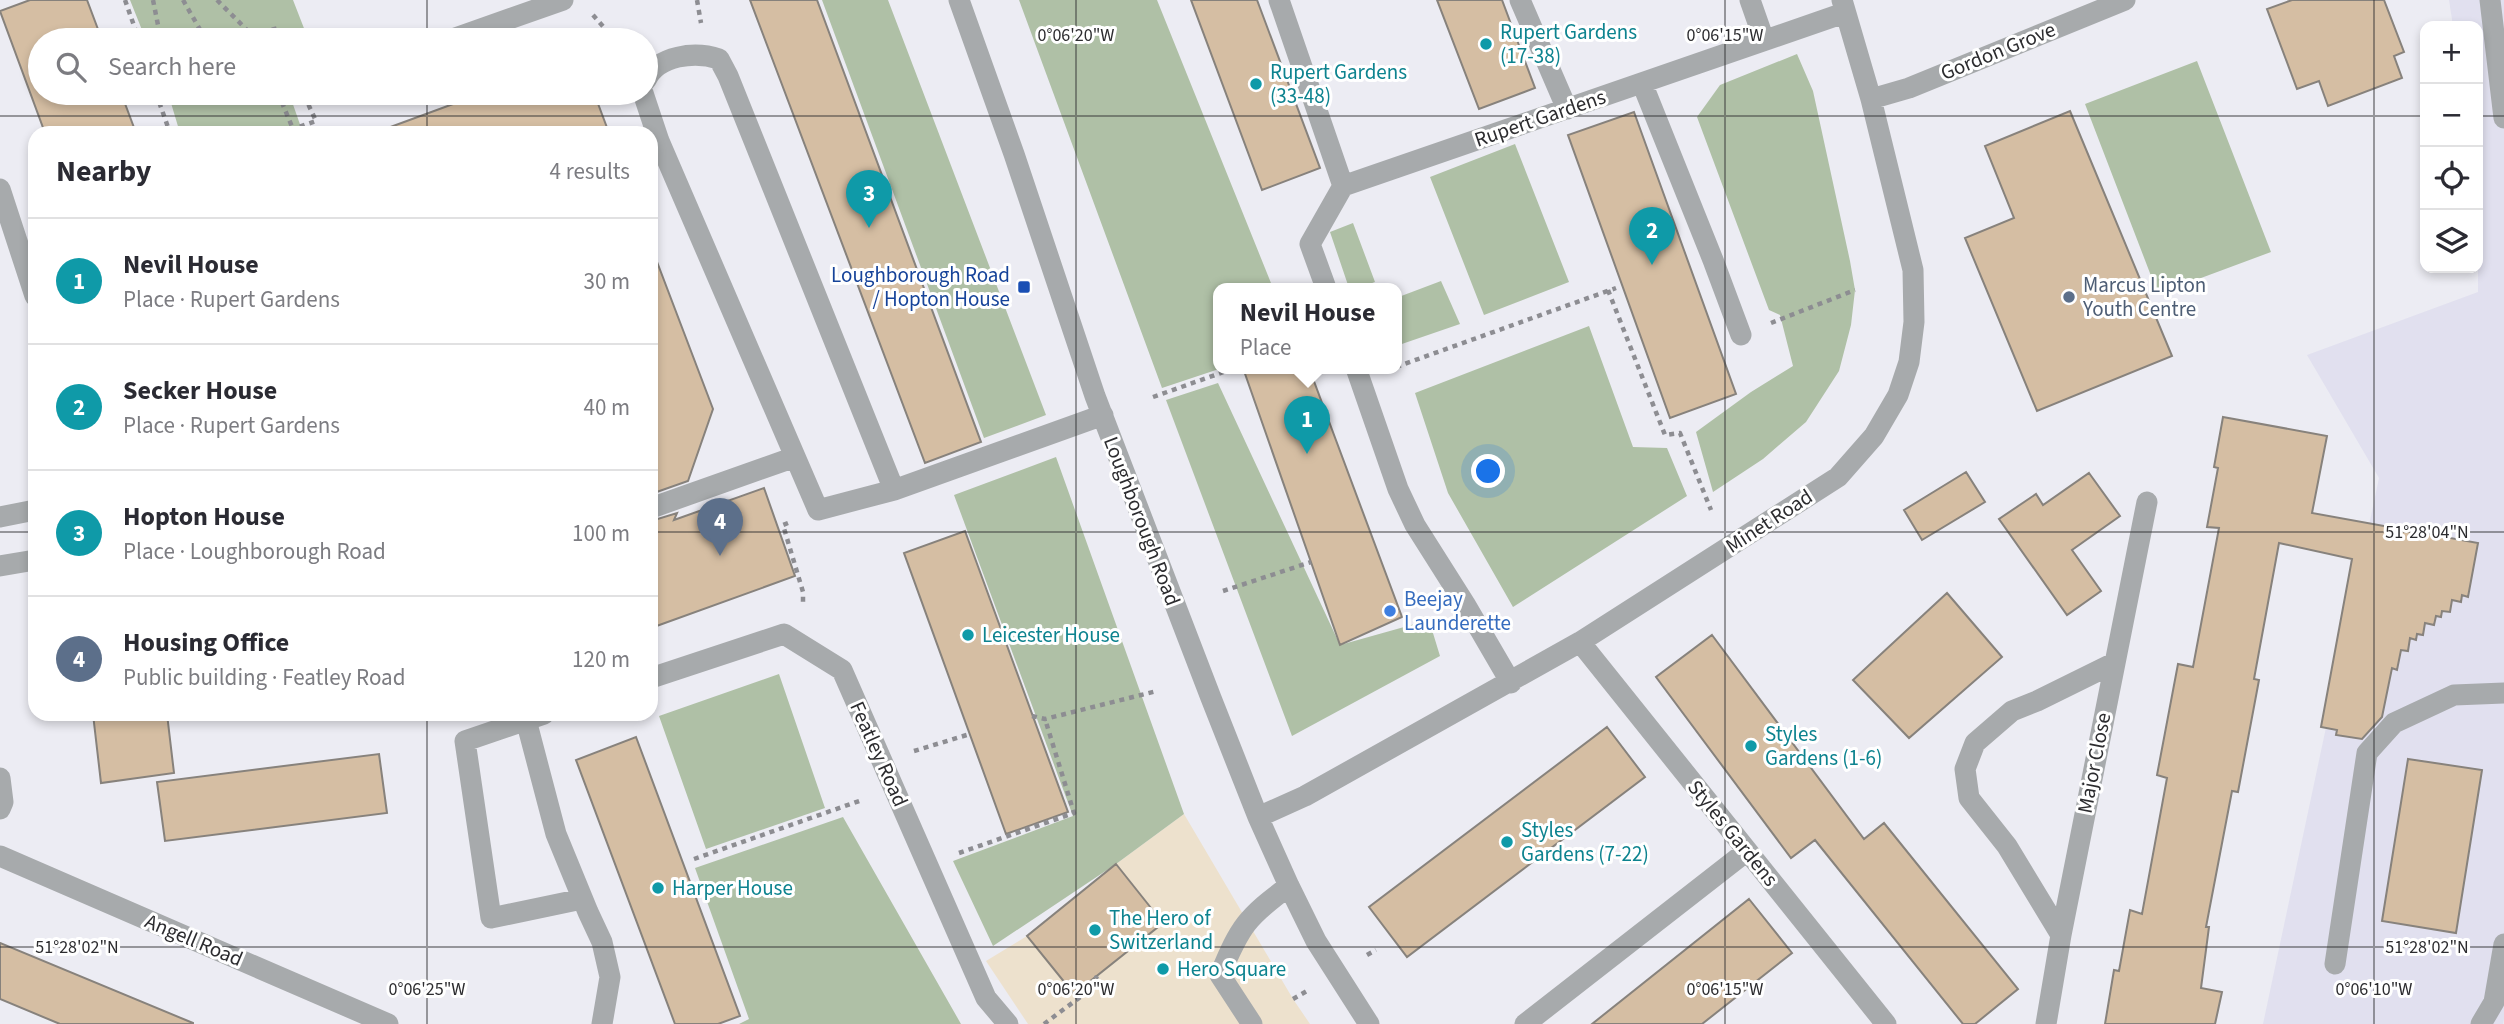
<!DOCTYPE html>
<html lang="en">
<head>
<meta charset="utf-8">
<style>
	body { margin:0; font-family:"Source Sans 3",sans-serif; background:#f2f2f3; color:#2b2b33 }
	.controls { position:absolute; right:21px; top:21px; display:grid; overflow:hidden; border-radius:14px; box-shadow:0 4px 10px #0003 }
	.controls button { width:63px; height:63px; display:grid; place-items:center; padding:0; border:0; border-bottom:2px solid #e1e1e2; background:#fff; color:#2b2b33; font:35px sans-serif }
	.you { position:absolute; left:1489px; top:472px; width:24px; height:24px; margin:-18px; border:5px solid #fff; border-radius:50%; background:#1a73e8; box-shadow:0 0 0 10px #1a73e833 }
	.badge { display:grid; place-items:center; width:46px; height:46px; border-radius:50%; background:#0083ca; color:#fff; font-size:23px; font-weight:700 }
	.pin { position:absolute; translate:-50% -58px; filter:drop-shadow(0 2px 4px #0008) }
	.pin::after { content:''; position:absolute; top:37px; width:24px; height:21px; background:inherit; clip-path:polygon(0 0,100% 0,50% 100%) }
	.popup { position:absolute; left:1213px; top:283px; width:189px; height:91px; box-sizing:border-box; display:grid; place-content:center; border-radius:14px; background:#fff; filter:drop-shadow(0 2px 5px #0005); font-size:23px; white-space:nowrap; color:#7c7c81 }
	.popup b { font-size:26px; color:#2b2b33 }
	.popup::after { content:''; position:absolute; left:50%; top:100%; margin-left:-14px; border:14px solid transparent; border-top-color:#fff }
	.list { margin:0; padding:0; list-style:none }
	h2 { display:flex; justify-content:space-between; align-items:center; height:91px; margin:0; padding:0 28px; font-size:30px }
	h2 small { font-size:23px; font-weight:400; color:#7c7c81 }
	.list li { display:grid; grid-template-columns:46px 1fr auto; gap:21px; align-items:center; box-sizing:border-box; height:126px; padding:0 28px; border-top:2px solid #e1e1e2 }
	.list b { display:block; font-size:26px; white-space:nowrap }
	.list p { margin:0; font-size:23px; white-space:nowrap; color:#7c7c81 }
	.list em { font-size:23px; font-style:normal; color:#7c7c81 }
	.icon { flex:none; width:38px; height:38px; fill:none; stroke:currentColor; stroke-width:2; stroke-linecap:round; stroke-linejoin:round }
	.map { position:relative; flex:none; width:2504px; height:1024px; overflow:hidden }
	.search { position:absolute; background:#fff; box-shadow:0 4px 10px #0003; left:28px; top:28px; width:630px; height:77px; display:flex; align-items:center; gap:18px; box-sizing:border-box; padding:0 24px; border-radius:38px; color:#7c7c81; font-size:26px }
	.panel { position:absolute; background:#fff; box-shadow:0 4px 10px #0003; left:28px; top:126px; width:630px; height:595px; border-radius:21px }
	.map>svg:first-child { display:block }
	.commercial { fill:#ede1cd }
	.built { fill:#e1e0ef }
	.green { fill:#afc0a6 }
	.building { fill:#d5bea3; stroke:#87827c; stroke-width:2 }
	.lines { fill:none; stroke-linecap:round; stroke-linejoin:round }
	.path { stroke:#8d8d92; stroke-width:4.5; stroke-dasharray:5 5; stroke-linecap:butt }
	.minor { stroke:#a7aaac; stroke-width:21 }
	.ticks { fill:none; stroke:#2c2c2f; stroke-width:2; stroke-opacity:0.45 }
	.culture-dot { fill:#0f9aa8; stroke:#fff; stroke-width:2.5 }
	.transit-dot { fill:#1a4fb4; stroke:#fff; stroke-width:2.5 }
	.service-dot { fill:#5c6f8a; stroke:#fff; stroke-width:2.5 }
	.shop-dot { fill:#3f7fe0; stroke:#fff; stroke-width:2.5 }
	.labels { text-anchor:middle; stroke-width:6; stroke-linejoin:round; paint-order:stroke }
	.culture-label { font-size:21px; fill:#0d838f; stroke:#fff; text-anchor:start }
	.street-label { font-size:21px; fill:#2c2c2f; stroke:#fff }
	.transit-label { font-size:21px; fill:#164399; stroke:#fff; text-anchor:end }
	.service-label { font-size:21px; fill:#4e5e75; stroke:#fff; text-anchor:start }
	.shop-label { font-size:21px; fill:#366cbe; stroke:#fff; text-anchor:start }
	.ticks-label { font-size:18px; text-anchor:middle; fill:#2c2c2f; stroke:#fff; stroke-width:6; stroke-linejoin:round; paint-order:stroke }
</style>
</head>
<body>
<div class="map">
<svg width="2504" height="1024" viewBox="0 0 2504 1024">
	<rect width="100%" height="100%" fill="#ececf3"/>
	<path class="commercial" d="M1184,814L1293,999L1310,1024H1028L986,961L1027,936L1116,864Z"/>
	<path class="built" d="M2449,0H2504V1019L2503,1024H2263L2379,478L2307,355L2478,292V26H2453Z"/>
	<path class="green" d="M130,0H293L307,36L295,40H146Z
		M822,0H888L1046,415L984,438Z
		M1019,0H1157L1273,288H1218V368H1222L1162,388Z
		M1797,54L1813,91L1850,261L1855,290L1851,325L1839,371L1806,422L1763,459L1713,492L1696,432L1751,392L1793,366L1780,315L1769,310L1697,117L1720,85Z
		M2197,61L2271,252L2158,294L2085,104Z
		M168,93H289L303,133H180Z
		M1515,144L1569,282L1484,315L1430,177Z
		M1353,223L1375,282L1358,288H1349L1330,232Z
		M1441,281L1460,324L1396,346V298Z
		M1589,326L1633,447L1667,448L1687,496L1513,607L1448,493L1415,393Z
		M1218,383L1340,645L1429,620L1440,656L1292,736L1166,400Z
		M1056,457L1184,814L1116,864L993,946L953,861L1073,816L954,495Z
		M779,674L825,808L706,849L659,716Z
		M843,817L961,1024H739L749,1019L695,868Z"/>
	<path class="building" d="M30,0H87L102,40H40V93H121L136,133H45L0,11Z
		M750,0H817L981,442L925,463Z
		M1191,0H1257L1320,168L1262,190Z
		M1437,0H1502L1535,88L1479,109Z
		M2292,0H2384L2404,52L2394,56L2402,78L2328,106L2319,81L2297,89L2267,9Z
		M483,93H594L609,133H385V129Z
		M2070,111L2172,356L2037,411L1965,238L2014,218L1985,146Z
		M1634,112L1736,394L1670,418L1568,135Z
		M651,254H654L713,409L688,481L651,494Z
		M1243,368H1309L1402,617L1340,645Z
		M2223,417L2327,436L2312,513L2478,543L2468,597L2462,595L2461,602L2452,600L2450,612L2442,611L2441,617L2436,616L2434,625L2425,623L2423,635L2417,634L2416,640L2410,638L2408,651L2401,650L2397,670L2392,668L2382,717L2362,739L2336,735L2337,730L2321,727L2352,559L2279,543L2254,679L2259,680L2238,792L2232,791L2206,927H2209L2201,988L2222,992L2215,1024H2105L2114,970L2119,971L2130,910L2142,914L2167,778L2157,775L2178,664L2193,667L2219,528L2207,527L2218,468L2214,467Z
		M1966,472L1985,502L1922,540L1904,510Z
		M2089,473L2120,516L2072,550L2101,591L2067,615L1999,519L2036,494L2043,505Z
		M764,488L795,576L651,628V521L677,513L674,520Z
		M965,531L1068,812L1006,834L904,553Z
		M1947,593L2002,657L1909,738L1853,680Z
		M1712,635L1864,839L1884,823L2018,989L1975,1024H1963L1815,840L1791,858L1656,677Z
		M93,714H167L174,773L101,783Z
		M1607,727L1645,777L1407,957L1369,907Z
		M636,737L740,1016L718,1024H675L576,760Z
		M379,754L387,813L165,841L157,782Z
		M2408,759L2482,770L2456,933L2382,921Z
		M1116,864L1163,923L1074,994L1027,936Z
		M1749,899L1792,953L1702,1024H1592Z
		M0,943L193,1023V1024H60L0,999Z"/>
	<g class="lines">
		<path class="path" d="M125,0L139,40
			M153,0L161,40
			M183,0L206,40
			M217,0L252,35L278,28L283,40
			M697,0L701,23
			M593,15L615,40
			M238,40L252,35L255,40
			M156,93L170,133
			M278,93L293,129
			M281,133L316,121L303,93
			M1608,290L1665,435L1680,433L1711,510
			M1771,323L1855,290
			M1396,367L1616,288
			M1153,397L1235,368
			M788,523L783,525L803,592V606
			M1223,591L1311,562
			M1032,716L1045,719L1157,691
			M914,751L970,734
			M959,853L1074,813L1045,719
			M694,859L862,800
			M1367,955L1376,950
			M1293,999L1307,991
			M1044,1024L1091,989L1097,976"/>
		<path class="minor" d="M959,0L1014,154L1095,396L1211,698L1258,817L1289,886L1316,941L1369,1024
			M1279,0L1343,186
			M1520,0L1567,109
			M1750,0L1764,40
			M2490,0L2504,118
			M450,40L563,0
			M1642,83L1713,260L1741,335
			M643,93L659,141L818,510L894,490L728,76L719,59C695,51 658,55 646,80
			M1871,99L1909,88L2125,0
			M0,189L35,296
			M1326,288L1310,244L1343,186L1844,13
			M1356,368L1398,489L1415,525L1465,604L1511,683
			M894,490L1103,415
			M651,508L795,457
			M0,517L35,510
			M0,566L35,560
			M1580,642L1886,1024
			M651,678L784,634L842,670L986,998L1008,1024
			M544,714L465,741L491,918L582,899
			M526,720L556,834L588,912L602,942L610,977L602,1024
			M0,778L3,802L0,809
			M1258,817L1305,796L1580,642L1838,477L1874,436L1898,395L1909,362L1914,322L1913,270L1871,99L1842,0
			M0,856L388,1024
			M2061,935L2007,846L1969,798L1965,769L1975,743L2012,711L2037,701L2114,663
			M2335,964L2367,753L2394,723L2454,695L2504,693
			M1252,1024L1220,975C1240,926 1247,917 1289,886
			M1525,1024L1747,851
			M2046,1024L2061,935L2147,502
			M2481,1024L2494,1002L2504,944"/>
	</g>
	<path class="ticks" d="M427,0V40M1076,0V1024M1725,0V1024M2374,0V1024M427,93V133M0,116H2425M2478,116H2504M0,532H35M651,532H2504M427,714V1024M0,947H2504"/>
	<g class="culture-dot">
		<circle cx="1486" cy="44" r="7"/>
		<circle cx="1256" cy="84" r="7"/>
		<circle cx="968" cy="635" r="7"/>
		<circle cx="1751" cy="746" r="7"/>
		<circle cx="1507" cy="842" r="7"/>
		<circle cx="658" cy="888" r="7"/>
		<circle cx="1095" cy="930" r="7"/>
		<circle cx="1163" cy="969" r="7"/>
	</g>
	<rect class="transit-dot" x="1017" y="280" width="14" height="14" rx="3.5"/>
	<circle class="service-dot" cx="2069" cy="297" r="7"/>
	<circle class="shop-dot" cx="1390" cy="611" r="7"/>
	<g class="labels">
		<g class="culture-label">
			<text x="1500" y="39">Rupert Gardens<tspan x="1500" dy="24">(17-38)</tspan></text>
			<text x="1270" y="79">Rupert Gardens<tspan x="1270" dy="24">(33-48)</tspan></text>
			<text x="982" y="642">Leicester House</text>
			<text x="1765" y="741">Styles<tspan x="1765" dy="24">Gardens (1-6)</tspan></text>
			<text x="1521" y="837">Styles<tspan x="1521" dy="24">Gardens (7-22)</tspan></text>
			<text x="672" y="895">Harper House</text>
			<text x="1109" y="925">The Hero of<tspan x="1109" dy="24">Switzerland</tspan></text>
			<text x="1177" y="976">Hero Square</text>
		</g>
		<g class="street-label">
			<text transform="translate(1998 51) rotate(-22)" y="7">Gordon Grove</text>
			<text transform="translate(1540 118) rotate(-19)" y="7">Rupert Gardens</text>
			<text transform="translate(1142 521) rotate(69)" y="7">Loughborough Road</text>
			<text transform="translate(1769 521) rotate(-33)" y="7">Minet Road</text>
			<text transform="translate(879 754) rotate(66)" y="7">Featley Road</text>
			<text transform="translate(2094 763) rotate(-79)" y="7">Major Close</text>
			<text transform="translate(1733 833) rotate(51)" y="7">Styles Gardens</text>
			<text transform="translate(194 940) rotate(23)" y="7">Angell Road</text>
		</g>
		<g class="transit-label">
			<text x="1010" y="282">Loughborough Road<tspan x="1010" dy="24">/ Hopton House</tspan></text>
		</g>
		<g class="service-label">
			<text x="2083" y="292">Marcus Lipton<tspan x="2083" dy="24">Youth Centre</tspan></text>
		</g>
		<g class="shop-label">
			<text x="1404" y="606">Beejay<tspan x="1404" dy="24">Launderette</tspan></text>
		</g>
	</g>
	<g class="ticks-label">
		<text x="1076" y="41">0°06'20"W</text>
		<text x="1725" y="41">0°06'15"W</text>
		<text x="2427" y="538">51°28'04"N</text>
		<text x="77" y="953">51°28'02"N</text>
		<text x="2427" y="953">51°28'02"N</text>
		<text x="427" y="995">0°06'25"W</text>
		<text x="1076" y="995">0°06'20"W</text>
		<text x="1725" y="995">0°06'15"W</text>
		<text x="2374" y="995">0°06'10"W</text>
	</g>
</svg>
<div class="controls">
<button>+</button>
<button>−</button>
<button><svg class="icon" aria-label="locate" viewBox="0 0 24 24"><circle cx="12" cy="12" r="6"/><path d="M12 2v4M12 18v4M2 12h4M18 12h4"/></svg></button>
<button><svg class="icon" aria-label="layers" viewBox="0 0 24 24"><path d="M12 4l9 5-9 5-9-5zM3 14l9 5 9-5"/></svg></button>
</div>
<div class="you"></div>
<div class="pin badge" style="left:1307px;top:454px;background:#0f9aa8">1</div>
<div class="popup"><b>Nevil House</b>Place</div>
<div class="pin badge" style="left:1652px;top:265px;background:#0f9aa8">2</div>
<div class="pin badge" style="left:869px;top:228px;background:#0f9aa8">3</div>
<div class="pin badge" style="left:720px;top:556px;background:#5c6f8a">4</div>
<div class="search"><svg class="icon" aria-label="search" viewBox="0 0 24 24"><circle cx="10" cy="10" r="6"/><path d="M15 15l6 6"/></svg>Search here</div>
<section class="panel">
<h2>Nearby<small>4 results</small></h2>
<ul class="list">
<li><span class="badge" style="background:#0f9aa8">1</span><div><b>Nevil House</b><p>Place · Rupert Gardens</p></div><em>30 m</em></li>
<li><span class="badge" style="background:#0f9aa8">2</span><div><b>Secker House</b><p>Place · Rupert Gardens</p></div><em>40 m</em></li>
<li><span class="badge" style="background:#0f9aa8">3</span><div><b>Hopton House</b><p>Place · Loughborough Road</p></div><em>100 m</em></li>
<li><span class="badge" style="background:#5c6f8a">4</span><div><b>Housing Office</b><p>Public building · Featley Road</p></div><em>120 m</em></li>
</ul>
</section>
</div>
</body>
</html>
